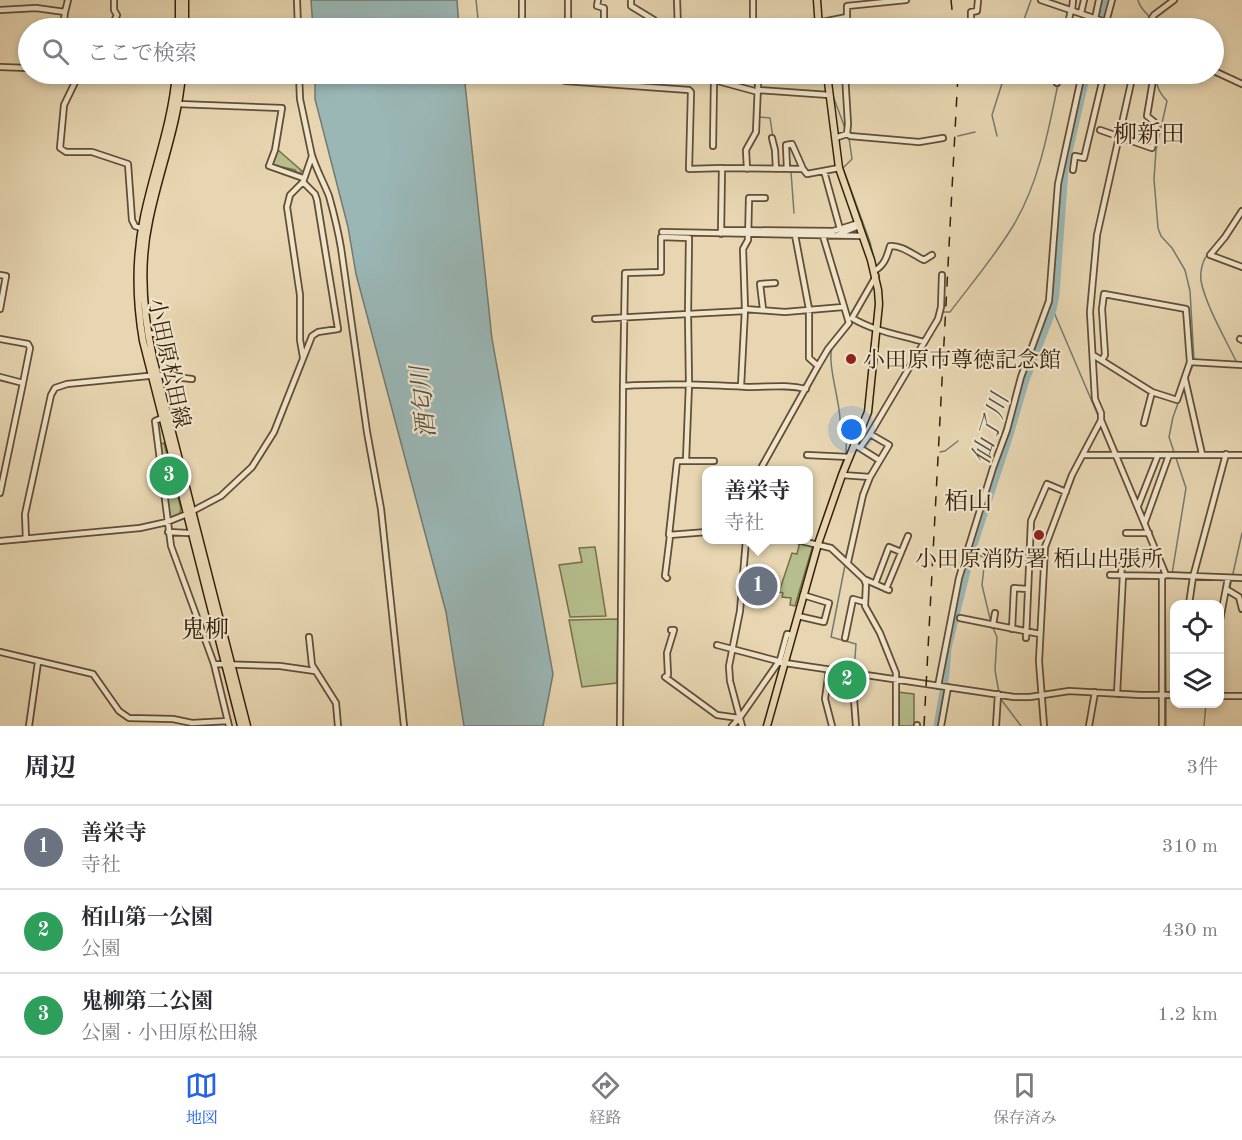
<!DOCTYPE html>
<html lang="ja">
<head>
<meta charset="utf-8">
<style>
	body { margin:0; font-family:"Old Standard TT","Noto Serif JP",serif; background:#f7f7f7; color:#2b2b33 }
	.controls { position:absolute; right:18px; bottom:18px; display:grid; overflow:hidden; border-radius:12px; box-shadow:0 3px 9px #0003 }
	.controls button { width:54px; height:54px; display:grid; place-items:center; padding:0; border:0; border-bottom:2px solid #e1e1e2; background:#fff; color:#2b2b33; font:30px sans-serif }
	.you { position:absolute; left:852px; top:430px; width:21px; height:21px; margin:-15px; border:4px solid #fff; border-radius:50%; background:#1a73e8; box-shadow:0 0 0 9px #1a73e833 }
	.badge { display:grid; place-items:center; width:39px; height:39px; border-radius:50%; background:#2563eb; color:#fff; font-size:20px; font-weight:700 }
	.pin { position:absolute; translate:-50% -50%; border:3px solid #fff; box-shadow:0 2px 6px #0006 }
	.popup { position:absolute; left:702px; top:466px; width:111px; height:78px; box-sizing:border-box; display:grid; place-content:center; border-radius:12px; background:#fff; filter:drop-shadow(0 2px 4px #0005); font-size:20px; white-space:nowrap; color:#7c7c81 }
	.popup b { font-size:22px; color:#2b2b33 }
	.popup::after { content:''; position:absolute; left:50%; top:100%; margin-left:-12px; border:12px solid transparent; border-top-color:#fff }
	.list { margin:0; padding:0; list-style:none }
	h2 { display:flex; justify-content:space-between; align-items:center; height:78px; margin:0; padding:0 24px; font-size:26px }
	h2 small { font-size:20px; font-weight:400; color:#7c7c81 }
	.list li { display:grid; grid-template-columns:39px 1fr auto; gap:18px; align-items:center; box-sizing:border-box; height:84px; padding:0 24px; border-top:2px solid #e1e1e2 }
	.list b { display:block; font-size:22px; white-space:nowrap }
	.list p { margin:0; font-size:20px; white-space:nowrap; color:#7c7c81 }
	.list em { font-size:20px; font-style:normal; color:#7c7c81 }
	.icon { flex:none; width:33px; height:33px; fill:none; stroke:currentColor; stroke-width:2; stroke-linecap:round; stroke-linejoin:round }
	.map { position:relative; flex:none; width:1242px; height:726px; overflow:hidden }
	.search { position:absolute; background:#fff; box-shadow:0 3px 9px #0003; left:18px; right:18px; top:18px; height:66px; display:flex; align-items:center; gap:15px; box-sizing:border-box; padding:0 21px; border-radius:33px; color:#7c7c81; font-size:22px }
	.sheet { height:330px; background:#fff }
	nav { display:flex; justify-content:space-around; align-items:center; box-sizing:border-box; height:84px; border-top:2px solid #e1e1e2; background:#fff; font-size:16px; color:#7c7c81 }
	nav a { display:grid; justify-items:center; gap:3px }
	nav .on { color:#2563eb }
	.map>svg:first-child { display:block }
	.green { fill:#b5be8c; stroke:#76704a; stroke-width:1.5 }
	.water { fill:#9ab7b6; stroke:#727b71; stroke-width:1.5 }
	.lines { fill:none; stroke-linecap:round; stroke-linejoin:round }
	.stream { stroke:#727b71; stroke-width:1.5 }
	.river { stroke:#9ab7b6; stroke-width:7 }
	.minor-casing { stroke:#624e33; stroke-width:8 }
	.major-casing { stroke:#362109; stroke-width:9 }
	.minor { stroke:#efe4cc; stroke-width:4.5 }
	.major { stroke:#e7d6b1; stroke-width:6 }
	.rail { stroke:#362109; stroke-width:1.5; stroke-dasharray:10 10; stroke-linecap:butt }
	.poi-dot { fill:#8f2418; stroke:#efe4cc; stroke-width:2 }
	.labels { text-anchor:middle; stroke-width:4.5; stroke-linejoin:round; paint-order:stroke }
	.poi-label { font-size:22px; fill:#362109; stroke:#efe4cc; text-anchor:start }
	.street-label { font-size:22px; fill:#362109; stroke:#efe4cc }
	.neighbourhood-label { font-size:24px; fill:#362109; stroke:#efe4cc }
	.water-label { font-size:24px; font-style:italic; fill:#544e3d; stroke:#efe4cc }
</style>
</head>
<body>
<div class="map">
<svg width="1242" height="726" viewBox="0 0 1242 726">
	<rect width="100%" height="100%" fill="#e7d6b1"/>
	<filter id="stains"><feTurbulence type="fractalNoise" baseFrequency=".00333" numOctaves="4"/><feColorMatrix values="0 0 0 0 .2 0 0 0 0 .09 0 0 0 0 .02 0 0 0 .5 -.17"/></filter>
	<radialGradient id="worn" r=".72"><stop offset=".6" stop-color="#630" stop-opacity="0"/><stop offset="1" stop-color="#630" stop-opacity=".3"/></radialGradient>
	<path class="green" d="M278,150L302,171L298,174L295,170L273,165L272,162Z
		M164,443L181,509L179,515L170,518L160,444Z
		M800,542L813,545L795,606L790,605L791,598L782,597L783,593L779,592L792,553L797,554Z
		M595,547L606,616L570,617L559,565L582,562L579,548Z
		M618,619L617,683L582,687L569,620Z
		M897,692L914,694V726H897Z"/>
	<path class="water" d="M311,0H457L459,28H313Z
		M315,74H464L492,339L553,674L543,726H464L446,612L356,274L348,227L315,99Z"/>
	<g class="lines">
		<path class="stream" d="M476,0L478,19
			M1138,0C1141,13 1153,16 1158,28
			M1021,28L1031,0
			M1157,74C1155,84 1159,93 1167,101L1156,150L1154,179L1158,228L1161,236L1172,248L1185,270L1190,291L1194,360
			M832,93L846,131
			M759,117L770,118L773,138
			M958,136L975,132
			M997,136L992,115L1005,74
			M849,138L852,159L843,168L870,242L876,267
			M791,172L794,213
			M1208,254C1202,261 1200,272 1201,281C1206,306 1226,340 1237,363
			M1053,310L1099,418
			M941,312H950C971,284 995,256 1013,226C1039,183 1048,132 1058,84
			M1187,380L1193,365
			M940,452L945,451L958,441
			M972,550L975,553L985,558L982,585L991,623
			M845,560L860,501
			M1159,563L1163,573
			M845,565L831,637L856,644L854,671
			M1172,574L1186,488L1169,437L1173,417L1184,387
			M1165,577L1166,692
			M1230,587L1242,533
			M993,628L997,637L995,670L999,693
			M786,648L816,539L846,452L847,428L840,420C840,402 827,363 832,348C835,340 847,330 853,322
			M1166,697V726
			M1000,698L1021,726
			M1204,726L1206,704"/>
		<path class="river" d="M1098,28L1104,0
			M937,726L946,674L948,648L972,551L1009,438L1026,380L1053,310L1056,294L1065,169L1087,74"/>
		<g class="minor-casing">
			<path id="minor" d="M297,0L298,28
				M598,0L597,6L604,8V28
				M631,0V6L654,20L658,28
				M677,0L678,28
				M753,0V28
				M1041,0L1123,28
				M0,10L36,8L65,12L63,28
				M1072,10L1073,0
				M65,12L68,0
				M1081,13L1084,0
				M847,17L848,28
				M1106,22L1112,0
				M817,23L847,17V6L906,0
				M650,25V28
				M111,28L117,15L114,10V0
				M522,28V0
				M568,28V0
				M971,28V12L977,11L978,0
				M1067,28L1071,10
				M1093,28L1099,0
				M1146,28L1154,15L1174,0
				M0,67L28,68
				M1214,71L1242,84
				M79,74L64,105L60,148L66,152H92L128,164L132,220L135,226L144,229
				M299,74L300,99L312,156L303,182L290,195L287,207L300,295V340L303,357
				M524,74L565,77
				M566,74L565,81L689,90L691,92L689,169L722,168
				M692,74L758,92
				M845,74L848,124L847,134
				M1133,74L1097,235L1090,312L1095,399L1101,413V420L1166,575L1242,578
				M1038,78L1041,74
				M1057,83L1059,74
				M758,90L829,95
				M178,104L282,108L275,150L269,166L303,178
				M1100,130L1152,148L1157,124L1147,116L1154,74
				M772,138L775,150L776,169
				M835,138L847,134L850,136L919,142L943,138
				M713,146L714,80
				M311,152C315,167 323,181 329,196C334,214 338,230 341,248L367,432L381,509L404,726
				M747,169L746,150L756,132L758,84L755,74
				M787,169L786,145L792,144L803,169
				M1073,170L1075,156L1084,158L1104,74
				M824,171L840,229
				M1242,211L1225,237L1210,255L1242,267
				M721,230L833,231L859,223
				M662,232L863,236
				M721,234L722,168L803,169L807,174L839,168
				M837,235L859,226
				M874,271C884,266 887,257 890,246C902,245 913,255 924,260L932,255
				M0,275L6,276L0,309
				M745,309L785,312L843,307
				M763,309L760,284L775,283
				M745,311L688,314L689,238L661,237V272L625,273L623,386C666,383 707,385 750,387C769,387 787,384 806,389
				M852,318C873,331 900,335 924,342
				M852,318L876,276
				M595,319L688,314L689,384L686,460
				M148,333L162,335
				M0,339L28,344L30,348L23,383
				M1240,339L1242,340
				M1093,355L1152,392L1177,400L1190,362L1242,365
				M1102,360L1105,355L1102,309L1104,294L1186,309L1190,362
				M818,366L828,349L849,323L823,236
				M0,377L23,383L0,493
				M1185,379L1202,454
				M741,386L745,309L743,249L748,240L749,198H765
				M162,418L155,421L171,546L214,664L229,726
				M1144,423L1152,392
				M854,445L860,448L870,434L938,319L941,307L942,275
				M860,448L879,460
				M807,455L849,457
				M1083,455H1242
				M760,470L818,366L809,358V309L795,235
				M842,475L870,477
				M1138,506L1158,455
				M1145,522L1169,455
				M168,532L188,533
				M707,532L669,535L677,461H714
				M1126,533H1149
				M26,539L25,514L51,395L55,388L67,384L158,375L192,379
				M797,540L831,548L864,579L866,584L865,606L880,633L896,673V726
				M0,541L140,528L167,522L187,514L221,496L252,467L274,432L312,336L318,332L338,329L317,200L315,194L303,182
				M848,562L863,495L870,477L889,445L870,434
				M1110,575L1164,576
				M1121,575L1122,564
				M667,578L665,576L670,536
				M864,579L889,590
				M875,584L889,547L901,552
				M886,589L908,536
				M1226,589L1239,597L1242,609
				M1189,604L1193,577L1226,454
				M798,616L824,622L829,603L803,595
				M960,618L1040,634
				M1220,620L1228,578
				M993,625L995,613
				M1012,629L1014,588L1028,589
				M671,630H674L667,653L668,675L665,677L717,715L739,718
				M309,637L312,665L336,703L338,726
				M845,638L853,599L864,602
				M1026,638L1031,521L1047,484L1066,492
				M717,645L785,663L1014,697H1030L1069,691L1141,695H1174
				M0,652L93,674L119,711L129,718L173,719L192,723L228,721
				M214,664L280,666L315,671
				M829,670L825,699L832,726
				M852,673L856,726
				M938,686L959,578L993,468L1007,430L1021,377L1049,301L1058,184L1082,74
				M1117,694L1123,575
				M1220,696H1242
				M29,726L38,662
				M620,726L623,386
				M732,726L741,716L780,660L787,634L792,635
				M742,726L730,681L729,666L740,611L746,540
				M917,726V725
				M941,726L948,687
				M996,726L998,694
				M1044,726L1039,661L1045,547L1072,475L1101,420
				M1089,726L1095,692
				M1162,726V577"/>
		</g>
		<g class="major-casing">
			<path id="major" d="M179,0V28
				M185,0V28
				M817,0L819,28
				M176,74C172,123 154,169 144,217C135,259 136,300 143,341L241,726
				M182,74C178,125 159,171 149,221C139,267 143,313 153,358L247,726
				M767,726L818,544L842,475L868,412L879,304L878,290L871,260L839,168L827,74"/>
		</g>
		<use href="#minor" class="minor"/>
		<use href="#major" class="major"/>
		<path class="rail" d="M951,0L954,28
			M924,726L958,74"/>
	</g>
	<g class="poi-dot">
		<circle cx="851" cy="359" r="6"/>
		<circle cx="1039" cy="535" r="6"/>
	</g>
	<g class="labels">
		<g class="poi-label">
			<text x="863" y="367">小田原市尊徳記念館</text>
			<text x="1039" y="566" text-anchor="middle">小田原消防署 栢山出張所</text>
		</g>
		<g class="street-label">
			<text transform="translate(170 363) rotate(78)" y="8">小田原松田線</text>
		</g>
		<g class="neighbourhood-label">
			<text x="1149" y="142">柳新田</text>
			<text x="968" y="509">栢山</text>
			<text x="205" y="637">鬼柳</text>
		</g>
		<g class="water-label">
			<text transform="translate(423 402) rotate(-96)" y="8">酒匂川</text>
			<text transform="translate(990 429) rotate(-73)" y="8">仙了川</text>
		</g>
	</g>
	<rect width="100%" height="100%" filter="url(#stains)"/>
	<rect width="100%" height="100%" fill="url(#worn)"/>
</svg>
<div class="controls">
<button><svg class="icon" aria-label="locate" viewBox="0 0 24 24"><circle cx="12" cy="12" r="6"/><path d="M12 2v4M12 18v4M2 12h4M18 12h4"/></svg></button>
<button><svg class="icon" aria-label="layers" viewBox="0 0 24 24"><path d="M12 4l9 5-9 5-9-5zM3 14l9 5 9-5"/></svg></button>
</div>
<div class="you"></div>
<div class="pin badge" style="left:758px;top:586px;background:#6b7280">1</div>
<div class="popup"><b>善栄寺</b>寺社</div>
<div class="pin badge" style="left:847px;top:680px;background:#2e9e5b">2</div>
<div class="pin badge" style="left:169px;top:476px;background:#2e9e5b">3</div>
<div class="search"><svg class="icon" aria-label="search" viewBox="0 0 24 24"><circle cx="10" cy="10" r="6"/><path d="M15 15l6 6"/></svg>ここで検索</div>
</div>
<section class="sheet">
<h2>周辺<small>3件</small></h2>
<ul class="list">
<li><span class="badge" style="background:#6b7280">1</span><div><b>善栄寺</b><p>寺社</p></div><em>310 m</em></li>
<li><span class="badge" style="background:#2e9e5b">2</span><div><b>栢山第一公園</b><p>公園</p></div><em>430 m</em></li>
<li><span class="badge" style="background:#2e9e5b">3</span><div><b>鬼柳第二公園</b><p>公園 · 小田原松田線</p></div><em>1.2 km</em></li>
</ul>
</section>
<nav>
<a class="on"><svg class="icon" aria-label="map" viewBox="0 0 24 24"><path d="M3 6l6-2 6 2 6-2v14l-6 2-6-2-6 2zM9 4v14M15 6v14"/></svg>地図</a>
<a><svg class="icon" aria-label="directions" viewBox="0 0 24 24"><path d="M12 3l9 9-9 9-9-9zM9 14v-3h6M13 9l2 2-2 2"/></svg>経路</a>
<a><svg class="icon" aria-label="saved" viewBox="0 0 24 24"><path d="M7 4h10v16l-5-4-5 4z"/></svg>保存済み</a>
</nav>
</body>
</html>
